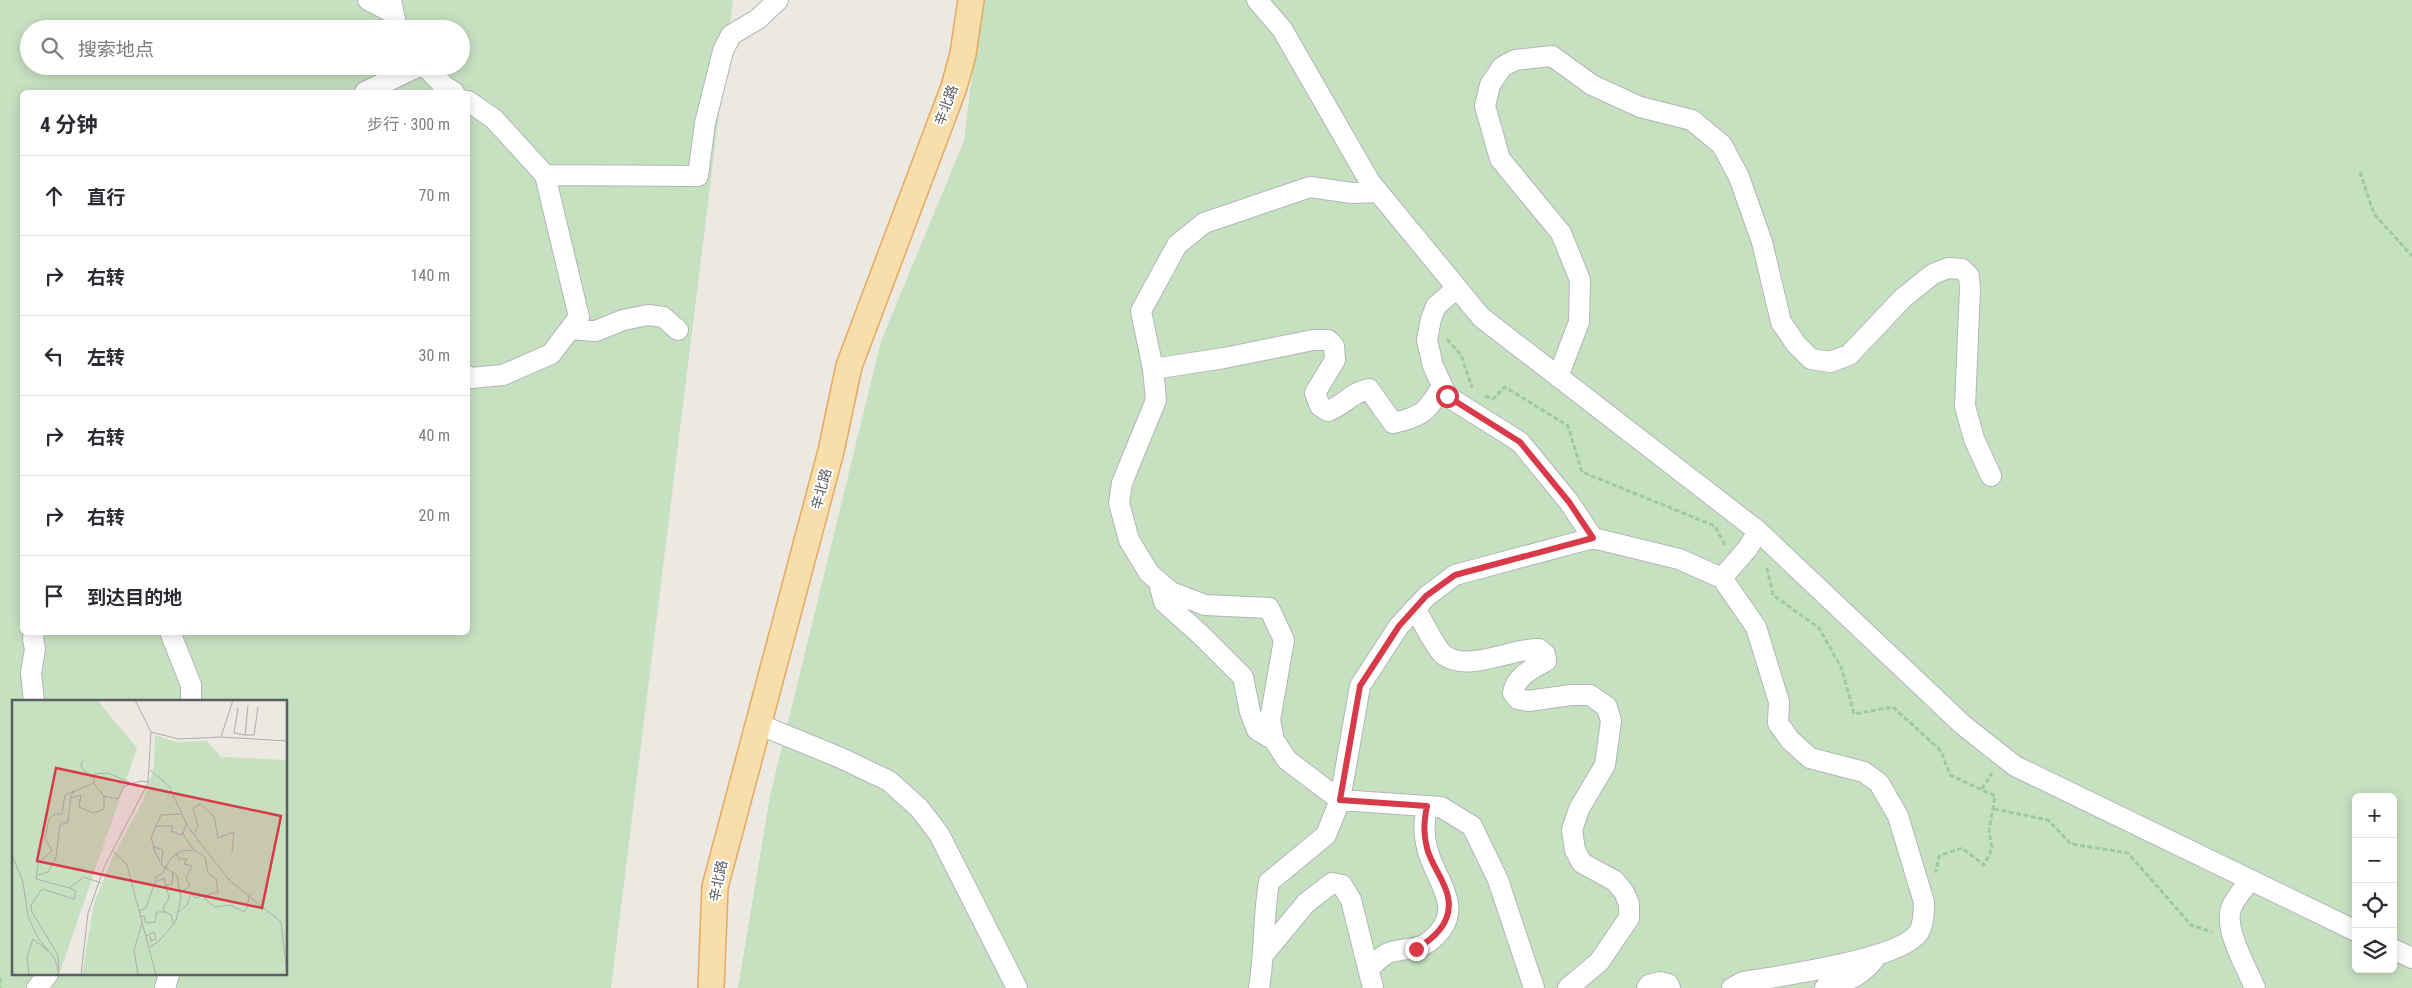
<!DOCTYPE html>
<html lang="zh">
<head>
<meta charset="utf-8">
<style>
	body { margin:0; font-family:"Roboto Condensed","Noto Sans SC",sans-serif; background:#f2f2f3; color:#2b2b33 }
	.controls { position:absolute; right:15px; bottom:15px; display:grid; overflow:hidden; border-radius:8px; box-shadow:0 2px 12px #0003 }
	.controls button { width:45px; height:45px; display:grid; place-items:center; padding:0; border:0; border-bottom:1px solid #e1e1e2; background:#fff; color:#2b2b33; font:25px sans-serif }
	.stop { position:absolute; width:15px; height:15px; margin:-11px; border:4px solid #d93a49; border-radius:50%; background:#fff }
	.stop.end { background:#d93a49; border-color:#fff; box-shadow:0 1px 5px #0008 }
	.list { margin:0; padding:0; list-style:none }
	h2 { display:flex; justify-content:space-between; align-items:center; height:65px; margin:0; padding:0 20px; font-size:21px }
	h2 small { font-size:16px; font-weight:400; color:#7c7c81 }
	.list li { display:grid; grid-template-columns:32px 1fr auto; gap:15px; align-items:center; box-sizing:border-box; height:80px; padding:0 20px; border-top:1px solid #e1e1e2 }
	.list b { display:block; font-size:19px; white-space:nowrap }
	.list em { font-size:16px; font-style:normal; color:#7c7c81 }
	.icon { flex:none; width:28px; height:28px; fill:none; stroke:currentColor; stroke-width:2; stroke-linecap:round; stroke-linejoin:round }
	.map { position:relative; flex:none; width:2412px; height:988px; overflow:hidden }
	.search { position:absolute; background:#fff; box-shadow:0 2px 12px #0003; left:20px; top:20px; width:450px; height:55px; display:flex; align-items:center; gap:12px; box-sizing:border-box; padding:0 18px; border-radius:28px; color:#7c7c81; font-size:19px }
	.panel { position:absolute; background:#fff; box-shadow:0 2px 12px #0003; left:20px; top:90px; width:450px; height:545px; border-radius:8px }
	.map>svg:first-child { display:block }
	.green { fill:#c6e1c0; fill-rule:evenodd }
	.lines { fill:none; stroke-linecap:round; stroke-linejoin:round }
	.minor-casing { stroke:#b2b5b8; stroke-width:22 }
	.major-casing { stroke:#e4a962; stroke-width:28 }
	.path { stroke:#9ec9a2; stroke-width:3; stroke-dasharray:5 2.5; stroke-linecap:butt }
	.minor { stroke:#fff; stroke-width:20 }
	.major { stroke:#f7deab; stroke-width:25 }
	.route { stroke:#d93a49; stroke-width:6 }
	.labels { text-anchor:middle; stroke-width:4; stroke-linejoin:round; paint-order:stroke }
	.street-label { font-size:14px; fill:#5a5e61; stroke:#fff }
	.inset-road { fill:none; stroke:#aeadaa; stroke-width:1 }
	.view { fill:#d93a49; fill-opacity:0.15; stroke:#d93a49; stroke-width:2.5 }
	.inset-edge { fill:none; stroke:#5a5e61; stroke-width:2.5 }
</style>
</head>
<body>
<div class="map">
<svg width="2412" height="988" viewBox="0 0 2412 988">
	<rect width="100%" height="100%" fill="#ece8e2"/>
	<path class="green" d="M0,0H733L611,988H0ZM29,29H461V66H29ZM22,92H468V632H22ZM14,702H286V974H14Z
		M981,0H2412V988H738L770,796L881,341L964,141ZM2356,797H2393V969H2356Z"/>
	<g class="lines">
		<g class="minor-casing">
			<path id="minor" d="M368,0L393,13
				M391,0L397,29
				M1257,0L1282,29L1370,182L1481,317L1758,531L1963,725L2015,766L2356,931
				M425,66L444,86L454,92
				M365,92L419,66
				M468,101L494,119L545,175L579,317L551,354L503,375L471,378L468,376
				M545,175L698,176L705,123L723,51L731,35L758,19L778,0
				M1378,192L1352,193L1310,187L1204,223L1177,245L1141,311L1153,369L1156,400L1122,483L1119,503L1129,540L1149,573L1171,592L1205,605L1269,608L1284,640L1270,720L1274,740L1287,760L1340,800L1441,807L1472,826L1498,880L1534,988
				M1457,288L1436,306L1431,319L1427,340L1433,366L1447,396L1520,442L1569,502L1593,538
				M570,329L596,331L623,320L648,315L663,317L678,330
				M1153,369L1224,358L1313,340H1328L1334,346L1335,360L1315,393L1320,406L1328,411C1345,405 1350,393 1369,389L1393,423C1422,417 1428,411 1442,386
				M1558,377L1579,322L1580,280L1561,233L1500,159L1485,106L1490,85L1502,67L1515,60L1552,56L1592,85L1640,107L1692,120L1722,145L1739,177L1762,242L1781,322L1796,344L1811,359L1830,362L1849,355L1903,298L1933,274L1948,268L1962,269L1969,276L1970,289L1965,406L1974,439L1991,476
				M1722,578L1748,548L1758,531
				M1159,583L1164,602L1200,634L1243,677L1250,712L1257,730L1274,740
				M1415,608C1421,618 1436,649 1444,655C1468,673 1512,648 1539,649L1545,654L1546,661C1532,669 1516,676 1513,693L1518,699L1528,701L1571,695H1590L1607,707L1611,721L1605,765L1579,809L1572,830L1575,850L1582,863L1615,881L1624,892L1629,904V918L1599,962L1568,988
				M34,632L33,639L35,649L31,673L34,702
				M170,632L191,685V702
				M758,724L841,758L889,781L919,808L939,834L1017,988
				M2250,880C2244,889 2236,897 2232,906C2222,927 2247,968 2255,988
				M2393,949L2412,958
				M1264,954L1306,903L1332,883L1342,885L1351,900L1373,988
				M1368,969C1374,964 1380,958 1386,954C1401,947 1416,952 1430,941C1469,910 1435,882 1427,848C1423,833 1424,821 1427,806
				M37,988L48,974
				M165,988L169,974
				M1259,988C1265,952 1263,917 1269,882L1326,835L1340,800L1360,686L1399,626L1427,596L1455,575L1593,538L1679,559L1722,578L1756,627L1779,702L1778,723L1790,740L1810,758L1864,772L1879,783L1898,816L1924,902C1924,911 1924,923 1919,932C1901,960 1779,976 1743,982L1732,988
				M1647,988L1649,985L1660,982L1668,984L1670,988
				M1825,988C1849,980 1861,977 1877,956"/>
		</g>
		<g class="major-casing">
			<path id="major" d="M711,988L715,887L831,451L849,366L954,87L963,54L971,0"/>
		</g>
		<path class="path" d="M2360,172L2374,214L2412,256
			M1447,339L1461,355L1472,388
			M1485,396L1493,399L1505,387L1568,426L1582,472L1715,526L1725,545
			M1767,568L1773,595L1819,628L1842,669L1854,714L1893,707L1941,751L1950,775L1995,796L1989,830L1992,849L1984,865L1962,848L1939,856L1936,872
			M1982,789L1992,773
			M1994,809L2048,820L2071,844L2128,853L2191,925L2212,932
			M0,978V988"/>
		<use href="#minor" class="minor"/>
		<use href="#major" class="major"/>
	</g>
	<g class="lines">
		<path class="route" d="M1416,949C1435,938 1453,921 1448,897C1445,880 1431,865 1427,848C1423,833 1424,821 1427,806L1340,800L1360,686L1399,626L1426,596L1455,575L1593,538L1569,502L1520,442L1447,396"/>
	</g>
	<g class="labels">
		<g class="street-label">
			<text transform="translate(946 105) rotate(-70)" y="5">辛北路</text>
			<text transform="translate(821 489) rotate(-75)" y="5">辛北路</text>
			<text transform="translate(718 881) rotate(-79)" y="5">辛北路</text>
		</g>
	</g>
	<g transform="translate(12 700)">
		<rect width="275" height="275" fill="#ece8e2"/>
		<path d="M0,0H85L125,48L47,275H0ZM143,35L164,42L195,41L209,57L275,60V275H70L82,204L100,158L131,101L142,67Z" fill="#c6e1c0"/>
		<path class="inset-road" d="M226,8L222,33L233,35L236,5M139,32L167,39L209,37L275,41M233,35H242L246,7M209,37L221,0M72,61L69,63L70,69L81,77M138,70L157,86L176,127L217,180L269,222L275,274M82,83V74L96,73L117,82M92,96L106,99L112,86L129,81L136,82M59,98L69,95L67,107L81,113L92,109V96L82,83L53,95L50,114H43L37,119L33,138L40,151L26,163L24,179L57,188L72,177L89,183M174,124L171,134L182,150M144,126H161L159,132H164L166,135L171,133M182,134L186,126L181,108L188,104L202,116L206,138L222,132L220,152M141,147L148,162M101,151L115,165L144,275M164,153L167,159H175L172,164L180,166L174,177L178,186L168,193M0,155L11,182L16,216L26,238L43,259L47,275M26,175L36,172L44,157L48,125L56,122L59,95L64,90M144,182L152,178L157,198L151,208L153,212M153,186L160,184L161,172M198,196L192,198L203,207L218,205L232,212L235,208L237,195M127,211L134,208L145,176L151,173L158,159L169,151L182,150L193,157L196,173L204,179L206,192L183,198L179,193L175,205L165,213M129,217L132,216L134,223L143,222L145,212H153L159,215L161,223M134,236L142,232L144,239L139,241L138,236M138,247L147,241L164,221L169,198L165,175L149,165L151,150L142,147L139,138L149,115L169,114M47,270L46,255L20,212L19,205L30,189L62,199L64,191L58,188M17,275L15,257L21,239L36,251M69,275L76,213L93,165L136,83L139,32L123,0M126,275L122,250L130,223"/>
		<path class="view" d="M44,68L269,116L250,208L25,161Z"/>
		<rect width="275" height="275" class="inset-edge"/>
	</g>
</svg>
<div class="controls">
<button>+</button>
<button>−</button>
<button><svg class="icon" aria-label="locate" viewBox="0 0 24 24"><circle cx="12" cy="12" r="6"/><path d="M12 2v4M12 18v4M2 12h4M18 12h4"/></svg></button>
<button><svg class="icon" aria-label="layers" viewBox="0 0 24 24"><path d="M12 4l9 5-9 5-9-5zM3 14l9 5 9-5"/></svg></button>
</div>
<div class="stop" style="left:1447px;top:396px"></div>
<div class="stop end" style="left:1416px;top:949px"></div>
<div class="search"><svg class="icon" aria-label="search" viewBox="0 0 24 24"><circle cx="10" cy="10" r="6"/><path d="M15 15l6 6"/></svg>搜索地点</div>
<section class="panel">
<h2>4 分钟<small>步行 · 300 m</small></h2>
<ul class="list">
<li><svg class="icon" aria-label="ahead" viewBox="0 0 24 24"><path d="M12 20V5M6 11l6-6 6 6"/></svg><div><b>直行</b></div><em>70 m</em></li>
<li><svg class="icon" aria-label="right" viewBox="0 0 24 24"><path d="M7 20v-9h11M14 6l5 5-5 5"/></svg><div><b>右转</b></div><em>140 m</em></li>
<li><svg class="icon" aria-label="left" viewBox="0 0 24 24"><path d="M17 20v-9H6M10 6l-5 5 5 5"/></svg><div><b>左转</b></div><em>30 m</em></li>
<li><svg class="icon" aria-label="right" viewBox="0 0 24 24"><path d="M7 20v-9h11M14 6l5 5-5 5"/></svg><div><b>右转</b></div><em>40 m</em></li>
<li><svg class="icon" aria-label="right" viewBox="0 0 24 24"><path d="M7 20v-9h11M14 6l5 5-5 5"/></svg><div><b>右转</b></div><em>20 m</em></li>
<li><svg class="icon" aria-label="arrive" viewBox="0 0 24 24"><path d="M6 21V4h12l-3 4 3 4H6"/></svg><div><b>到达目的地</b></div></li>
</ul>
</section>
</div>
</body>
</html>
